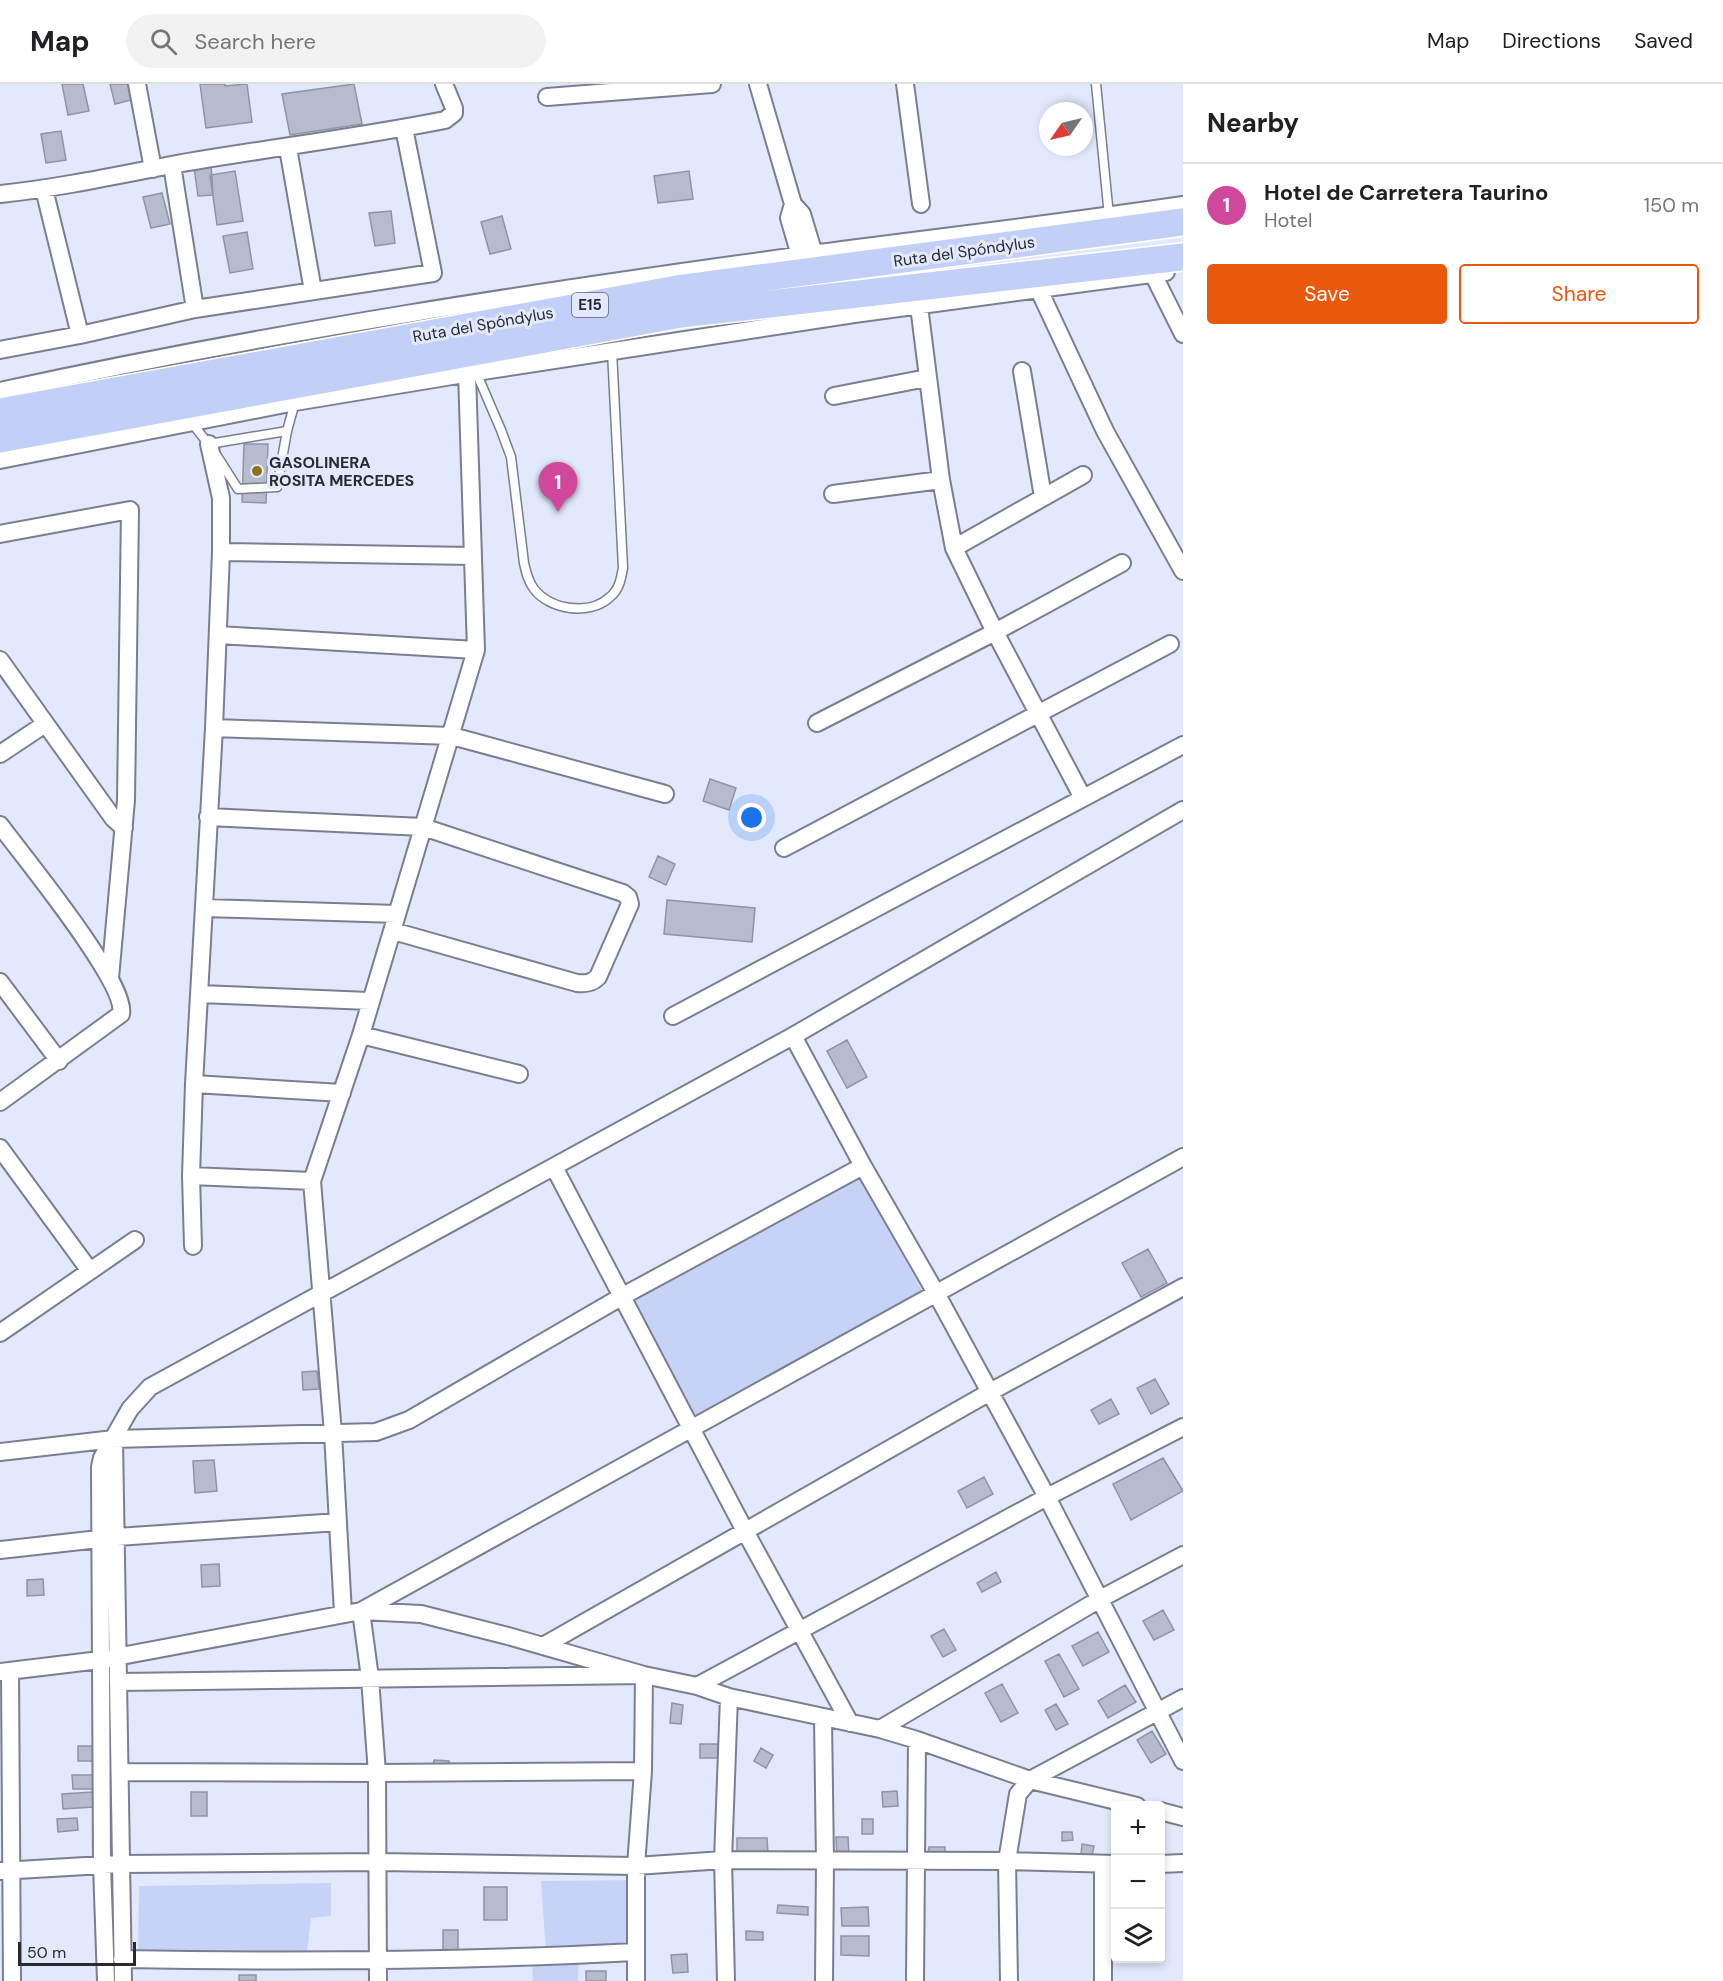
<!DOCTYPE html>
<html lang="en">
<head>
<meta charset="utf-8">
<style>
	body { margin:0; font-family:"DM Sans",sans-serif; background:#f2f2f2; color:#202124 }
	.controls { position:absolute; right:18px; bottom:18px; display:grid; overflow:hidden; border-radius:6px; box-shadow:0 3px 9px #0003 }
	.controls button { width:54px; height:54px; display:grid; place-items:center; padding:0; border:0; border-bottom:2px solid #e0e0e0; background:#fff; color:#202124; font:30px sans-serif }
	.compass { position:absolute; left:1039px; top:18px; width:54px; height:54px; border-radius:50%; background:#fff; box-shadow:0 3px 9px #0003; rotate:236deg }
	.scale { position:absolute; left:18px; bottom:15px; width:118px; box-sizing:border-box; padding-left:6px; border:3px solid #282a31; border-top:0; font-size:16px; line-height:21px; white-space:nowrap; color:#282a31; -webkit-text-stroke:4px #e3e9fc; paint-order:stroke }
	.you { position:absolute; left:752px; top:734px; width:21px; height:21px; margin:-15px; border:4px solid #fff; border-radius:50%; background:#1a73e8; box-shadow:0 0 0 9px #1a73e833 }
	.badge { display:grid; place-items:center; width:39px; height:39px; border-radius:50%; background:#ea580c; color:#fff; font-size:20px; font-weight:700 }
	.pin { position:absolute; translate:-50% -50px; filter:drop-shadow(0 2px 3px #0008) }
	.pin::after { content:''; position:absolute; top:32px; width:21px; height:18px; background:inherit; clip-path:polygon(0 0,100% 0,50% 100%) }
	.list { margin:0; padding:0; list-style:none }
	h2 { display:flex; justify-content:space-between; align-items:center; height:78px; margin:0; padding:0 24px; font-size:26px }
	h2 small { font-size:20px; font-weight:400; color:#757577 }
	.list li { display:grid; grid-template-columns:39px 1fr auto; gap:18px; align-items:center; box-sizing:border-box; height:84px; padding:0 24px; border-top:2px solid #e0e0e0 }
	.list b { display:block; font-size:22px; white-space:nowrap }
	.list p { margin:0; font-size:20px; white-space:nowrap; color:#757577 }
	.list em { font-size:20px; font-style:normal; color:#757577 }
	.actions { display:flex; gap:12px; padding:18px 24px }
	.actions a { flex:1; padding:14px 0; border:2px solid #ea580c; border-radius:6px; text-align:center; font-size:21px; color:#ea580c }
	.actions .main { background:#ea580c; color:#fff }
	.icon { flex:none; width:33px; height:33px; fill:none; stroke:currentColor; stroke-width:2; stroke-linecap:round; stroke-linejoin:round }
	.map { position:relative; flex:none; width:1183px; height:1897px; overflow:hidden }
	header { display:flex; align-items:center; gap:36px; box-sizing:border-box; height:84px; padding:0 30px; background:#fff; border-bottom:2px solid #e0e0e0 }
	header strong { font-size:28px }
	nav { display:flex; gap:33px; margin-inline-start:auto; font-size:21px }
	.search { width:420px; height:54px; background:#f2f2f2; display:flex; align-items:center; gap:15px; box-sizing:border-box; padding:0 21px; border-radius:33px; color:#757577; font-size:22px }
	main { display:flex }
	aside { flex:1; background:#fff }
	.map>svg:first-child { display:block }
	.green { fill:#c6d3f7 }
	.building { fill:#b6bcce; stroke:#8e94a5; stroke-width:1.5 }
	.lines { fill:none; stroke-linecap:round; stroke-linejoin:round }
	.service-casing { stroke:#797f8f; stroke-width:11 }
	.minor-casing { stroke:#797f8f; stroke-width:20 }
	.trunk-casing { stroke:#fff; stroke-width:30 }
	.service { stroke:#fff; stroke-width:8 }
	.minor { stroke:#fff; stroke-width:16 }
	.trunk { stroke:#c2cff6; stroke-width:27 }
	.poi-dot { fill:#8e7217; stroke:#e3e9fc; stroke-width:2 }
	.labels { text-anchor:middle; stroke-width:6; stroke-linejoin:round; paint-order:stroke }
	.shield { fill:#e3e9fc; stroke:#60636e; stroke-width:1.5 }
	.shield-label { font-size:15px; font-weight:bold; fill:#282a31 }
	.street-label { font-size:16px; fill:#282a31; stroke:#e3e9fc }
	.poi-label { font-size:16px; font-weight:bold; fill:#282a31; stroke:#e3e9fc; text-anchor:start }
</style>
</head>
<body>
<header>
<strong>Map</strong>
<div class="search"><svg class="icon" aria-label="search" viewBox="0 0 24 24"><circle cx="10" cy="10" r="6"/><path d="M15 15l6 6"/></svg>Search here</div>
<nav><a>Map</a><a>Directions</a><a>Saved</a></nav>
</header>
<main>
<div class="map">
<svg width="1183" height="1897" viewBox="0 0 1183 1897">
	<rect width="100%" height="100%" fill="#e3e9fc"/>
	<path class="green" d="M859,1093L925,1212L750,1307L691,1334L630,1216Z
		M637,1796L634,1866L546,1868L541,1797Z
		M331,1799V1832L311,1834L307,1868L138,1870L139,1802Z
		M532,1876L579,1878L578,1897H533Z"/>
	<path class="building" d="M62,0H83L89,27L68,31Z
		M110,0H132L135,15L115,20Z
		M200,0H225V2L247,0L252,38L206,44Z
		M354,0L362,40L290,51L282,10Z
		M61,47L66,76L46,79L41,50Z
		M211,81L213,111L198,112L194,83Z
		M235,87L243,137L217,141L210,91Z
		M689,87L693,115L658,119L654,92Z
		M162,109L170,140L151,144L143,113Z
		M391,127L395,159L375,162L369,129Z
		M502,132L511,165L490,170L481,138Z
		M247,148L253,185L230,189L223,152Z
		M244,360H268L266,419L242,418Z
		M710,695L736,704L729,726L703,717Z
		M658,772L675,780L666,801L649,793Z
		M667,816L755,824L752,858L664,850Z
		M847,956L867,993L847,1004L827,967Z
		M1148,1165L1167,1199L1141,1213L1122,1179Z
		M317,1287L319,1305L303,1306L302,1288Z
		M1155,1295L1169,1320L1151,1330L1137,1304Z
		M1111,1315L1119,1330L1099,1340L1091,1326Z
		M1163,1374L1183,1407L1131,1436L1113,1400Z
		M214,1376L217,1407L195,1409L193,1377Z
		M984,1393L993,1410L967,1424L958,1407Z
		M219,1480L220,1502L202,1503L201,1481Z
		M996,1488L1001,1498L982,1508L977,1499Z
		M43,1495L44,1511L27,1512V1496Z
		M1163,1526L1174,1546L1154,1556L1143,1537Z
		M944,1545L956,1566L943,1573L931,1552Z
		M1098,1548L1109,1568L1083,1582L1072,1562Z
		M1059,1570L1079,1605L1064,1613L1045,1577Z
		M1002,1600L1018,1629L1001,1638L985,1609Z
		M1125,1601L1136,1618L1108,1634L1098,1617Z
		M672,1619L683,1621L681,1640L670,1639Z
		M1056,1620L1068,1640L1056,1646L1045,1626Z
		M1152,1647L1166,1670L1151,1679L1137,1656Z
		M700,1660H718V1674H700Z
		M78,1662H95V1677H78Z
		M761,1664L773,1671L766,1684L754,1677Z
		M434,1676L449,1677V1686L433,1685Z
		M72,1691H94V1705H73Z
		M897,1707L898,1722L883,1723L882,1708Z
		M93,1708L94,1723L63,1725L62,1710Z
		M191,1708H207V1732H191Z
		M77,1734L78,1746L58,1748L57,1735Z
		M862,1735H873V1750H862Z
		M1062,1748H1072L1073,1756L1062,1757Z
		M836,1753H848L849,1772H837Z
		M737,1754H767L768,1771L737,1772Z
		M1082,1760L1094,1762L1092,1772L1081,1770Z
		M929,1763H945V1773L928,1772Z
		M484,1803H507V1836H484Z
		M778,1821L808,1823V1831L777,1829Z
		M1111,1821H1116V1840H1112Z
		M868,1823L869,1842H842L841,1824Z
		M443,1846H458V1867H443Z
		M746,1847L763,1848V1856H746Z
		M841,1852H869V1872L841,1871Z
		M687,1870L688,1888L673,1889L671,1871Z
		M586,1887H606V1897H586Z
		M239,1891H256V1897H239Z"/>
	<g class="lines">
		<g class="service-casing">
			<path id="service" d="M1096,0L1109,132
				M476,288L501,346L511,373L524,479C526,488 528,497 534,505C550,526 590,532 610,513C619,506 621,495 623,484L612,267
				M192,339L210,362
				M209,360L287,347
				M217,372L238,405L277,403L287,347L295,318"/>
		</g>
		<g class="minor-casing">
			<path id="minor" d="M137,0L153,85
				M758,0L793,120L802,130L814,170L810,180
				M905,0L921,120
				M547,13L712,0
				M288,64L313,207
				M172,81L195,225
				M44,105L80,251
				M0,110C58,104 114,92 171,81C262,65 354,54 445,36L454,29V24L444,0
				M793,120L789,134L803,182
				M1153,190L1183,250
				M1039,206L1105,347L1183,487
				M919,222L941,396L954,464L995,548L1083,714
				M0,266L80,251L195,225L433,189L404,44
				M1022,287L1043,413
				M0,307C270,248 545,206 819,169C940,153 1062,139 1183,121
				M834,312L927,294
				M0,376L295,318L476,288L854,230L1166,188
				M833,410L941,396
				M0,450L130,426L126,716L110,894
				M954,464L1083,391
				M221,468L472,472
				M219,551L476,566
				M0,576L113,734L124,744
				M817,639L995,548L1122,479
				M214,644L452,652L665,710
				M0,670L45,640
				M208,733L423,743L623,809L628,813L630,820L598,893C592,899 586,900 577,899L393,847
				M0,741C22,771 128,899 121,930L0,1018
				M784,764L1170,560
				M204,824L397,830
				M0,898L59,977
				M200,910L369,917
				M673,932L1183,661
				M361,951L519,990
				M793,952L863,1082L936,1209L1047,1413L1183,1677
				M194,1000L342,1009
				M0,1064L90,1187
				M554,1083L745,1447L850,1639
				M191,1092L312,1097
				M193,1162L191,1092L194,1000L214,644L221,468V414L209,360
				M0,1249L135,1156
				M114,1355L123,1897
				M0,1368L114,1355L376,1348L409,1336L621,1213L863,1082
				M0,1466L117,1453L338,1438
				M343,1529L333,1349L312,1097L361,951L476,566L467,289
				M543,1562L990,1308L1183,1203
				M10,1587L12,1897
				M0,1588L100,1576L361,1527L421,1530L508,1552L644,1591L697,1602L729,1613L880,1645L917,1656L1030,1696L1137,1722
				M119,1598L644,1591L643,1687L636,1782V1897
				M697,1602L1047,1413L1183,1343
				M823,1634L825,1778L824,1897
				M880,1645L1100,1515L1183,1471
				M121,1688L377,1689L643,1687
				M1160,1727L1183,1733
				M1160,1780L1183,1779
				M0,1787L120,1780L378,1778L636,1782L723,1776L1007,1777L1116,1780
				M122,1875C293,1878 465,1877 635,1868
				M106,1897L102,1781L100,1383L102,1374L130,1325L150,1303L793,952L1183,726
				M378,1897L377,1689L370,1594L361,1527L1183,1073
				M726,1897L723,1776L729,1613
				M915,1897L917,1656
				M1009,1897L1007,1777L1018,1710L1030,1696L1183,1614
				M1103,1897V1780"/>
		</g>
		<g class="trunk-casing">
			<path id="trunk" d="M0,328L677,205L1183,138
				M0,355L681,230L1183,173"/>
		</g>
		<use href="#service" class="service"/>
		<use href="#minor" class="minor"/>
		<use href="#trunk" class="trunk"/>
	</g>
	<circle class="poi-dot" cx="257" cy="387" r="6"/>
	<g class="labels">
		<rect class="shield" x="572" y="209" width="36" height="24" rx="4.5"/>
		<g class="shield-label">
			<text x="590" y="226">E15</text>
		</g>
		<g class="street-label">
			<text transform="translate(964 167) rotate(-8)" y="6">Ruta del Spóndylus</text>
			<text transform="translate(483 240) rotate(-10)" y="6">Ruta del Spóndylus</text>
		</g>
		<g class="poi-label">
			<text x="269" y="384">GASOLINERA<tspan x="269" dy="18">ROSITA MERCEDES</tspan></text>
		</g>
	</g>
</svg>
<div class="controls">
<button>+</button>
<button>−</button>
<button><svg class="icon" aria-label="layers" viewBox="0 0 24 24"><path d="M12 4l9 5-9 5-9-5zM3 14l9 5 9-5"/></svg></button>
</div>
<svg class="compass" viewBox="-18 -18 36 36"><path d="M0-13l5 13h-10z" fill="#e53935"/><path d="M0 13l5-13h-10z" fill="#757577"/></svg>
<div class="scale">50 m</div>
<div class="you"></div>
<div class="pin badge" style="left:558px;top:428px;background:#d1479c">1</div>
</div>
<aside>
<h2>Nearby<small></small></h2>
<ul class="list">
<li><span class="badge" style="background:#d1479c">1</span><div><b>Hotel de Carretera Taurino</b><p>Hotel</p></div><em>150 m</em></li>
</ul>
<div class="actions"><a class="main">Save</a><a>Share</a></div>
</aside>
</main>
</body>
</html>
